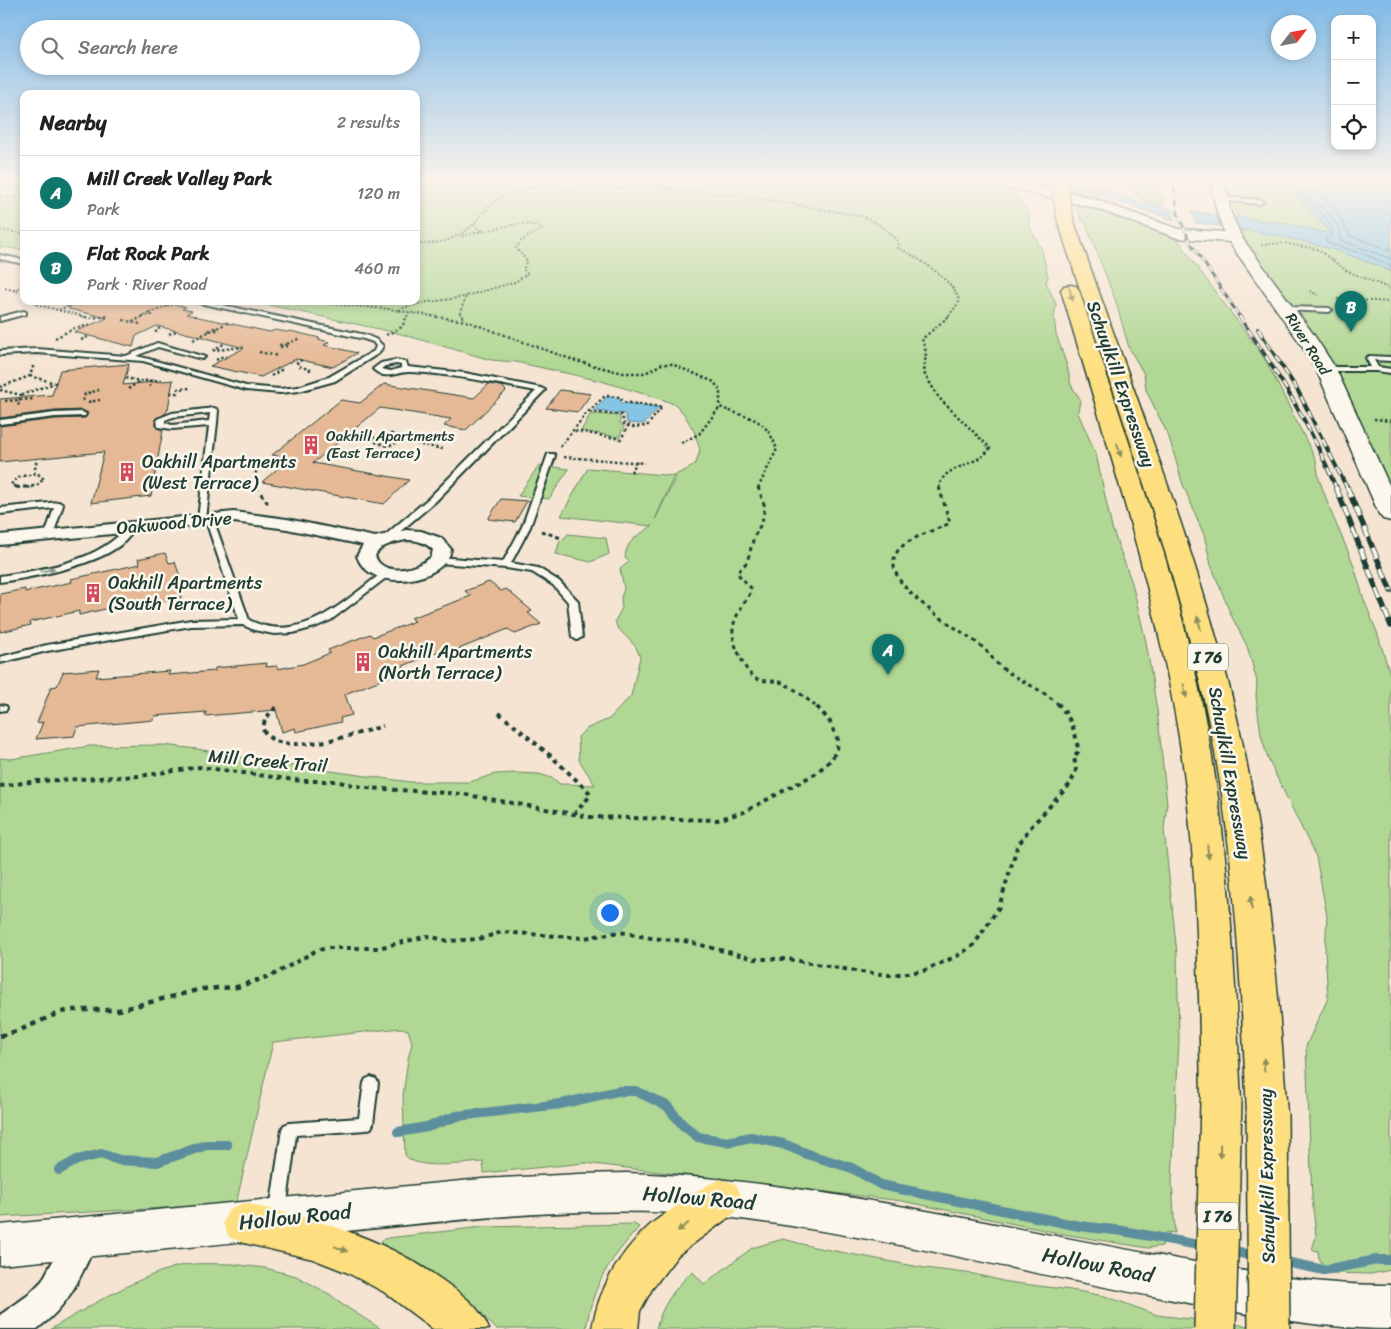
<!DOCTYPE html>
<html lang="en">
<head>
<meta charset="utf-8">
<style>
	body { margin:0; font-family:Sriracha,sans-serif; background:#f2f2f2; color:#222 }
	.controls { position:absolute; right:15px; top:15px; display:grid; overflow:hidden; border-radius:10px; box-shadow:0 2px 8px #0003 }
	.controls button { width:45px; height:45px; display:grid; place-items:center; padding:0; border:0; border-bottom:1px solid #e0e0e0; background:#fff; color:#222; font:25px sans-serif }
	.compass { position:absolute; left:1271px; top:15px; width:45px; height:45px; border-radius:50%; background:#fff; box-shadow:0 2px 8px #0003; rotate:58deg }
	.you { position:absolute; left:609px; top:912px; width:18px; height:18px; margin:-12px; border:4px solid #fff; border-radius:50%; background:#1a73e8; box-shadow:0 0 0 8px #1a73e833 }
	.badge { display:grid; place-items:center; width:32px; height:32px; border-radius:50%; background:#0f766e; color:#fff; font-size:16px; font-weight:700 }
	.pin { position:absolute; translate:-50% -41px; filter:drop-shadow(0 1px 2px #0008) }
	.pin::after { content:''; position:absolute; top:26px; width:18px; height:15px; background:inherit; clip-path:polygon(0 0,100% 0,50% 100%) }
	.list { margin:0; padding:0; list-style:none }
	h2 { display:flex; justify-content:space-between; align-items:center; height:65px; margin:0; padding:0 20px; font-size:21px }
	h2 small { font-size:16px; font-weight:400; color:#767676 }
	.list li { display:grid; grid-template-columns:32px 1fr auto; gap:15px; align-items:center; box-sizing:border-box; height:75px; padding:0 20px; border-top:1px solid #e0e0e0 }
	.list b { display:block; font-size:19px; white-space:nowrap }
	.list p { margin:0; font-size:16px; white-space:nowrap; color:#767676 }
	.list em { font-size:16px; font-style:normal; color:#767676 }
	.icon { flex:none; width:28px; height:28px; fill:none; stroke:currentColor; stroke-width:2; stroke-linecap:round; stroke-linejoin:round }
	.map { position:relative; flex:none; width:1391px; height:1329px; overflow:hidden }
	.search { position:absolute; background:#fff; box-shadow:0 2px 8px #0003; left:20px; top:20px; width:400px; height:55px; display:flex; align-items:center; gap:12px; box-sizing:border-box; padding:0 18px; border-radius:28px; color:#767676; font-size:19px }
	.panel { position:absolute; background:#fff; box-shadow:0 2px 8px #0003; left:20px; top:90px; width:400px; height:215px; border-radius:10px }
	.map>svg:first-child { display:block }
	.green { fill:#b0d793; stroke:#688a64 }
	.water { fill:#84c4e5; stroke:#5c8e9e }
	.pier { fill:#f5e4d2 }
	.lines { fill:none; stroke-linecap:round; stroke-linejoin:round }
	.shore { stroke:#47737b; stroke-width:1 }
	.stream { stroke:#5c8e9e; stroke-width:10 }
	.building { fill:#e6b996; stroke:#1f3d34 }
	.lane-casing { stroke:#1f3d34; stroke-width:4 }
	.street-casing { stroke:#1f3d34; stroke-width:4 }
	.secondary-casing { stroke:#1f3d34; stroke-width:3 }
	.highway-casing { stroke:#1f3d34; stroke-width:3 }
	.path-far4 { stroke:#1f3d34; stroke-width:2; stroke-dasharray:2 2; stroke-linecap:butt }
	.path-far3 { stroke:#1f3d34; stroke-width:2.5; stroke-dasharray:2.5 2.5; stroke-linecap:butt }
	.path-far2 { stroke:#1f3d34; stroke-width:3; stroke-dasharray:4 4; stroke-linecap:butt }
	.path-far1 { stroke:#1f3d34; stroke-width:4; stroke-dasharray:4.5 4.5; stroke-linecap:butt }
	.path { stroke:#1f3d34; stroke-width:4.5; stroke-dasharray:5.5 5.5; stroke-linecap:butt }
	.lane { fill:#fbf7ec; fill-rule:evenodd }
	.street { fill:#fbf7ec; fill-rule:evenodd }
	.secondary { fill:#fbf7ec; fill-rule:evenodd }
	.highway { fill:#fedf80; fill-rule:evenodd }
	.rail-far2-casing { stroke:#1f3d34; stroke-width:3 }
	.rail-far1-casing { stroke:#1f3d34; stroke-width:4 }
	.rail-casing { stroke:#1f3d34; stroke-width:5.5 }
	.rail-far2 { stroke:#fbf7ec; stroke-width:2; stroke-dasharray:6; stroke-linecap:butt }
	.rail-far1 { stroke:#fbf7ec; stroke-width:2.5; stroke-dasharray:8; stroke-linecap:butt }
	.rail { stroke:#fbf7ec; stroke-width:4; stroke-dasharray:11; stroke-linecap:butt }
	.highway-bridge-far1-casing { stroke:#1f3d34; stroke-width:18; stroke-linecap:butt }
	.highway-bridge-casing { stroke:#1f3d34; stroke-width:44; stroke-linecap:butt }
	.highway-bridge-far1 { stroke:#fedf80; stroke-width:16 }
	.highway-bridge { stroke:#fedf80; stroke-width:41 }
	.oneway { fill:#8e8e5a }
	.oneway2 { fill:#8d9a90 }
	.labels { text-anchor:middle; stroke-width:5; stroke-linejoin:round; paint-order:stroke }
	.far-street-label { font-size:15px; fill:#1f3d34; stroke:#fbf7ec }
	.far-poi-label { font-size:15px; fill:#1f3d34; stroke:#fbf7ec; text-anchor:start }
	.shield { fill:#fbf7ec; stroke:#61756b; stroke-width:1 }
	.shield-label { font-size:16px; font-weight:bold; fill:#1f3d34 }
	.street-label { font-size:18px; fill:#1f3d34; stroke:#fbf7ec }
	.poi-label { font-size:18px; fill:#1f3d34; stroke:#fbf7ec; text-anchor:start }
	.near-street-label { font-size:21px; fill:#1f3d34; stroke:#fbf7ec }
</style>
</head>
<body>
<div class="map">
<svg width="1391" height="1329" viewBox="0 0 1391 1329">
	<rect width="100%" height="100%" fill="#f5e4d2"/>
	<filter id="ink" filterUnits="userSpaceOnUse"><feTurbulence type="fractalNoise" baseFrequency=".02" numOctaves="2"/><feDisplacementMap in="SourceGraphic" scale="10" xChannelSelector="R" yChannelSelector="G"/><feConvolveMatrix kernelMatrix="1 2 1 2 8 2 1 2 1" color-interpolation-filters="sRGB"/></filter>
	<g filter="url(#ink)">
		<path class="green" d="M0,181H24V250L0,247Z
			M416,181H982L994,184L1012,194L1019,199L1029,214V226L1042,250L1048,277L1046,283L1056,304L1054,317L1056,334L1067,366L1071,385L1080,399L1078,413L1096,454L1112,528L1132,583L1146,642L1157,710L1167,803L1164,829L1177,954L1179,1040L1172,1181L1175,1233L1166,1232L1162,1246L1148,1248L1063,1234L902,1201L585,1163L484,1173L483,1162C465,1163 416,1171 405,1155L403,1096L408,1059L412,1043L408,1030L401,1028L273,1042L236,1204L0,1217V758L11,759L90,746L163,745L197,749L273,763L410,782H470L495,774L515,773L539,774L552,778L560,784L595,785L579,760L578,737L586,729L609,719L631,696L640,657L636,647L617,627L615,621L622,608L621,598L624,588L620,569L629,562L625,558C626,540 639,535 652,526L561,516L588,468L674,476L655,520L677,474L690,468L696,463L700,450L694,431L684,414L676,405L664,400L601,381L516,362L491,360L397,333L250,301H416Z
			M1132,181H1158L1160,188L1159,194L1164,200V205C1147,206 1136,195 1127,185Z
			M1225,181H1278L1314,214L1329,232L1362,259L1391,271V493L1344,385L1320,345L1245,240Z
			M1078,204L1092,206L1162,232L1180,242L1191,259L1255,345L1266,361L1316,460L1319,479L1331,512L1353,563L1364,600L1377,632L1391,677V1270L1371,1274L1330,1273L1319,1259L1318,1251L1312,1250L1316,1236L1312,1198L1306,1046L1328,998L1325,951L1327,916L1316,857L1268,759L1261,735L1256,697L1257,681L1247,646L1231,615L1211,565L1204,535L1182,482L1169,437L1146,390L1144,374L1129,348L1115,299L1085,222L1081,220L1076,208Z
			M597,414L620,416V423L624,427L619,437L581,431L590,415Z
			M539,465L569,469L549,499L518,496Z
			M568,534L606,538L609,554L591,562L556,554L559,543Z
			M634,1224L639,1227C608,1263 594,1281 586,1329H496C475,1306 451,1286 425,1269C411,1260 395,1253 381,1244L382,1240L388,1238L482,1227Z
			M783,1239L814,1247L925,1268L974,1274L1007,1282L1071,1290L1105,1296L1157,1315L1274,1329H656C662,1304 675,1289 692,1271L704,1284L752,1248Z
			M232,1264L265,1268L296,1276L331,1295L340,1303L381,1329H51C90,1306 131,1280 175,1267C192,1262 214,1264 232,1264Z"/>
		<path class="water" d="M1014,181H1052L1078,185L1112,192L1138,201L1168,209L1284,223L1331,234L1314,214L1278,181H1391V271L1338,251L1302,241L1252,231L1171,219L1103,197Z
			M607,397L620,398L621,403L659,407L644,424L627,423L625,414L593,411Z"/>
		<path class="pier" d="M1171,207L1190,209L1195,225L1176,222Z"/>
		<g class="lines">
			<path class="shore" d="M1284,181C1301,195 1329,212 1333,235L1326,239L1327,243L1364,254L1391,266
				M1293,181L1332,217L1339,228L1340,240L1391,259
				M1305,181L1337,211L1349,235L1391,251"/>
			<path class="stream" d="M398,1132L427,1127L457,1116L561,1104L618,1091H636L667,1106L683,1125L698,1137L728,1142L751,1137L783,1144L810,1155L852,1168L881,1185L1079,1226L1123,1231L1204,1246
				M59,1170L77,1160L101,1154L119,1160L157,1162L206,1145H227
				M1229,1251L1256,1256
				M1281,1261L1324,1270L1377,1260H1391"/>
		</g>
		<path class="building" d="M70,301H159L186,307L182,309L192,311L186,314L196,316H194L270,332L275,330L287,332L290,331L320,338L318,339L329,342L324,345L357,353L333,367L296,359L261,377L210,366L244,348L210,339L157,326L136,336L133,347L74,332L107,318L69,309Z
			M129,364L123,385L173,380L168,409L165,414L155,419L157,428L163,430L151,496L91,503L104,452L0,462V426L55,419L85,418L88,413L82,410L55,411L0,418V399L52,395L60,370Z
			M384,384L474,398L489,384L502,386L506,391L466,430L444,426L451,419L380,408L313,463L409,480L384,504L262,482L290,458L272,455L341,400L360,403Z
			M560,390L591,394L578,412L546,408Z
			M501,499L527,501L515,522L488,519Z
			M165,553L169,563L175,562L183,585L178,586L181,598L150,605L149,599L79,615V611L30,622L31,625L0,632V594L25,589V592L72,582L71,579L140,564L138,559Z
			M489,582L501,591L506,589L532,611L528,613L541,624L515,634L508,629L449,653L445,649L403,666L406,670L345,694L352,715L340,718L341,722L296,732L295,728L282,732L276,710L205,716L206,712L155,716L154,720L77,727L74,736L36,739L43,722L37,723L51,687L57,686L63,672L99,669L96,677L170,671L168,675L215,671V668L267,663L266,667L277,666L278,669L303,664L330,653L328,650L370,634L373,637L415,621L411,618L471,596L465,591Z"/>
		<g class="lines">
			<g class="lane-casing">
				<path id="lane" d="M1059,192H1069L1104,202L1101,204L1069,196L1057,195V193Z
					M1221,197L1260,200L1263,202L1260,204L1219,200L1218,199Z
					M0,255L24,260V264L0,259Z
					M190,301H203L366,335L377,340L383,346L379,353L335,381L299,391L280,393L246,390L143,361L37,353L0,355V351L37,349L126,356L157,343L205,357L202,359L158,347L136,356L145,358L246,386L280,389L298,387L329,377L374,351L376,346L373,342L364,339Z
					M1286,307L1329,308L1332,310L1329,312L1284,310L1283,309Z
					M24,311L26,312V314L0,321V317Z
					M1369,356L1391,357V361L1374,360L1378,367L1391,369V373L1376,371H1326L1322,369L1326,367H1371L1366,358Z
					M396,360L406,362L408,367L465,373L541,388L545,390L435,502L389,541L386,542L382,539L383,537L429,498L536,391C494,383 452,374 410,372C396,371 387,382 373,369L381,363ZM396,364L401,365V368L391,371L381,369L385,366Z
					M214,408L218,410L217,423L206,519L202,522L198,519L209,426L172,429L158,427L157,419L172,413ZM210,413L209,421L172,425L165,423V420L173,417Z
					M82,412L86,414L85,416L55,417L0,424V420L55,413Z
					M548,454H554L555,456L530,527L511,563L538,568L559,581L578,601L582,637L577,640L572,637L568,602L553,585L532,572L506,568L438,563L434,560L438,557L503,562L522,527Z
					M59,502L63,505L53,535L49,538L45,535L54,508L0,514V508Z
					M211,515L215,518L216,527L249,620C301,646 344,601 383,572H389L391,574L331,620L315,627L293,633L274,634L254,630L243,625L191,626L47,651L0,663V657L47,645L191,620L239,619L208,527L207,518Z
					M131,524L135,527C132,531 130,536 126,540C102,565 34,577 0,582V576C42,570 102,561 128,525Z
					M0,705L6,706L7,708L6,710L0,711Z
					M371,1077L376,1079L378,1083L373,1124L371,1128L366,1130L296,1135L286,1210L283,1215L278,1217L273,1215L270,1210L282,1129L284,1125L289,1123L359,1118L364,1083L366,1079Z"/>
			</g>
			<g class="street-casing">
				<path id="street" d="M234,512L287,519L375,537L406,530L421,531L441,538L451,549C447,582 370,595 357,556L363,545L287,529L234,522L0,545V535ZM406,540C417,540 425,542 433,550L431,557C418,569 383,578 375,556C381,544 394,543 406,540Z
					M83,1221L94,1226L99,1236C81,1275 72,1303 37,1329H0V1315L27,1296L42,1281L72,1226Z"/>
			</g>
			<g class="secondary-casing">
				<path id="secondary" d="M987,181H1012L1095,200L1179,229L1224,232L1217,213L1210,181H1224L1231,213L1242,238L1314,335L1336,369L1391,489V521L1383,519L1379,514L1316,369L1298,340L1229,242L1177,238L1091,207L989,184Z
					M627,1173C806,1179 981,1224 1156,1255C1234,1269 1312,1286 1391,1285V1329C1315,1329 1242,1313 1168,1299C1020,1272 873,1234 724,1217C595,1203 466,1219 337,1232C225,1244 112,1254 0,1265V1225L482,1179L579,1174Z"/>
			</g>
			<g class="highway-casing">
				<path id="highway" d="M1065,213L1070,215L1073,218C1131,389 1202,558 1241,736C1268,860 1278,987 1287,1114L1281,1126L1267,1131L1253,1126L1247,1114C1241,987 1236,857 1211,732C1175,556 1111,389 1057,218L1060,215Z
					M1070,285L1076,286L1079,290C1126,438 1182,586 1209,740C1230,859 1235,981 1241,1102L1235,1114L1221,1119L1207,1114L1201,1102C1199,980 1198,857 1179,737C1154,584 1105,438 1061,290L1064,286Z
					M721,1179L736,1184L742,1198L736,1212L678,1255L652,1289L640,1311L638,1329H592C598,1291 619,1253 648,1227C657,1218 669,1212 679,1204C693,1194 705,1185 721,1179Z
					M244,1203C316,1219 381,1236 442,1280C463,1295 479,1306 489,1329H433L384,1292L346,1272L313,1259L244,1243L229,1237L223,1223L229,1209Z"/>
			</g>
			<path class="path-far4" d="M631,181L685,190L751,197L861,216C877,222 888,230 899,243L898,248C915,255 958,283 959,302L948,317
				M550,187L567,189L644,187L679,190
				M0,197L24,198
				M0,230L24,234
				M462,236L483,231
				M416,244C440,244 456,240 474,224
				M1261,245L1283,243L1317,249L1347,271L1391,289
				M5,288L20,292
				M13,290L24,286
				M1310,291L1318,295
				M1337,299L1391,302
				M35,301V304L85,317
				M87,301L92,302
				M171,301L166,304L167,306L181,302
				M300,301L388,309L439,317
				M59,310L81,301
				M399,310C419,300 444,302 466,296
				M148,313L152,315L142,316Z
				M150,313L167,306
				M101,317L109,316
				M407,317L409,312
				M463,317L460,313L466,296L515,282L527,274L523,269L527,261L516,248L521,241L542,229C523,217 501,230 481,231L474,224C480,216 487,207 495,201C516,186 558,184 583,181"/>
			<path class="path-far3" d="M80,316L90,318L109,316
				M142,316H147
				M431,316L466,321L576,361L623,373H645L662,364H672L714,382L720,391V407C749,420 764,414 777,449L758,488
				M462,316L465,320
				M123,320L140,324
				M132,322L144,316
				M214,328L218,330L208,331Z
				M217,328L229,322
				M156,333V330L162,327
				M169,334L176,331
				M386,335L402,327L407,316
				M55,338L75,328L90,325
				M81,340L90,336
				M193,340L210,331
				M284,344L288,346L279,347L280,345Z
				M287,344L300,338
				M217,350L243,347
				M213,351L225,343
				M259,352L278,356
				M216,360L223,356L226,357
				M302,360L297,362L299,366L311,370
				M271,376L281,370L277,369
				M125,378L140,381L162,380
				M150,380V387
				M0,387L30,376L34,364
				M128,389L140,381
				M0,390L21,395L18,406
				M170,393H177L178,389L191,388
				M21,395L55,383L30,376
				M5,401L33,399
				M83,401L85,394L99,390
				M88,402L100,400
				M1374,419L1391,421
				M575,431L621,439L628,426
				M349,434L377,438
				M391,434L401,436V441L388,446L375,442L380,436Z
				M401,441L443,449
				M681,443L699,434L720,407
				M560,447L586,414L605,396L620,397L623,402L662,407L647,426L633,427L624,424L622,415L589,412
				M564,457L644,463
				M256,471L255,486L257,488
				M631,472L637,462
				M34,474L37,458
				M20,488L11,485C16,475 28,475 38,474L44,479L37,485L26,488
				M939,488C943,463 978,468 990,448L939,398L924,373L926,352L922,339L949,316"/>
			<path class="path-far2" d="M15,487H32
				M256,487L267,502L263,505
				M758,487L765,507L762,522L754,537L747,562L737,573L751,588V592C735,618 725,628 741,658C744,666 749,675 757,679C765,682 773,680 780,682C793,687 805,697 815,706
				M939,487L950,523C935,531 901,539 895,556C883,588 961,629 981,646C990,653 995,664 1005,670C1023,683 1044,690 1060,706
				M541,531L564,539"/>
			<path class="path-far1" d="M276,707L265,719L263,729C276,761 359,733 383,726
				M499,713L552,757L589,792L590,796L574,814
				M0,786L38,781L140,776L200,767L302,781H335L367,788L462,794L590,817L717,820L744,812L815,774L831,760L837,749L838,740L829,720L814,704
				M255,981L275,974L317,950L330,948H378L428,936L448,941L479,939L502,932L584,938L620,932L651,938L685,941L755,959H788L861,972L890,975L923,971L957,956L974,945L999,907L1017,847L1029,829L1071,783L1076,770L1074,756L1078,752C1077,735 1071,717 1058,704"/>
			<path class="path" d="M0,1036L20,1030L61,1012L74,1010H119L202,989L237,987L258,980"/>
			<use href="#lane" class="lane"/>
			<use href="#street" class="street"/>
			<use href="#secondary" class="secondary"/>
			<use href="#highway" class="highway"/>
			<g class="rail-far2-casing">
				<path id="rail-far2" d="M1173,181L1178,214L1190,242L1240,317"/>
			</g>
			<g class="rail-far1-casing">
				<path id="rail-far1" d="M1239,316C1277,372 1311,425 1336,488
					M1258,329L1298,391L1347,488"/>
			</g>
			<g class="rail-casing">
				<path id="rail" d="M1336,487L1391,626
					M1347,487L1391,591"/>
			</g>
			<use href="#rail-far2" class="rail-far2"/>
			<use href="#rail-far1" class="rail-far1"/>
			<use href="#rail" class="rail"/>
			<g class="highway-bridge-far1-casing">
				<path id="highway-bridge-far1" d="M1058,181L1065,218"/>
			</g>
			<g class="highway-bridge-casing">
				<path id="highway-bridge" d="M1267,1114L1269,1329
					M1215,1329L1221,1102"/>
			</g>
			<use href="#highway-bridge-far1" class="highway-bridge-far1"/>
			<use href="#highway-bridge" class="highway-bridge"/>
		</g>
		<defs><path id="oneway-solid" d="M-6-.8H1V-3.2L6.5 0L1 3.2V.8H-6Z" transform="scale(1.25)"/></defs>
		<g class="oneway">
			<use href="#oneway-solid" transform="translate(1071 294) rotate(73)"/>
			<use href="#oneway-solid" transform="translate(1119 450) rotate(73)"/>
			<use href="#oneway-solid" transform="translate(1199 623) rotate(-106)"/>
			<use href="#oneway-solid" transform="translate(1185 691) rotate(79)"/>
			<use href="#oneway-solid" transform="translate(1208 852) rotate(84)"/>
			<use href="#oneway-solid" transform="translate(1251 903) rotate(-96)"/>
			<use href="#oneway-solid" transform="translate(1264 1065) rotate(-93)"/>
			<use href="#oneway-solid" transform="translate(1220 1151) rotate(91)"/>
			<use href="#oneway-solid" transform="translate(683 1227) rotate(144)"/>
			<use href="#oneway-solid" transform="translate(341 1249) rotate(22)"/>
		</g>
		<use class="oneway2" href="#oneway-solid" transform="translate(48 570) rotate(-13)"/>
	</g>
	<linearGradient id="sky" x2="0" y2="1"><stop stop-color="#80bae7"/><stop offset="0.49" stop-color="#faf3eb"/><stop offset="1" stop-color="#faf3eb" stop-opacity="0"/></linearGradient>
	<rect width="1391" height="367" fill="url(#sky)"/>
	<defs>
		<g id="building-bare" transform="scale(1.5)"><path d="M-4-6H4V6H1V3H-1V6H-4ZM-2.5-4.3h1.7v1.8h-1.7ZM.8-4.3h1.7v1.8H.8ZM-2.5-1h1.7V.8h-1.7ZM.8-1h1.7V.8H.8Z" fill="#d1495b" stroke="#fbf7ec" stroke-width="2.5" paint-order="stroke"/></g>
	</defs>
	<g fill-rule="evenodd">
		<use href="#building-bare" x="311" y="445"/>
		<use href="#building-bare" x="127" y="472"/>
		<use href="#building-bare" x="93" y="593"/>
		<use href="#building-bare" x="363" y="662"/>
	</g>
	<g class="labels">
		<g class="far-street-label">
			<text transform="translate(1308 344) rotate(58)" y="5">River Road</text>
		</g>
		<g class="far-poi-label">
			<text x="326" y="441">Oakhill Apartments<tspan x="326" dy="17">(East Terrace)</tspan></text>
		</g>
		<g class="shield">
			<rect x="1188" y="643.5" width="40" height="27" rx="4"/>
			<rect x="1198" y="1202.5" width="40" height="27" rx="4"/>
		</g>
		<g class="shield-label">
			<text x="1208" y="663">I 76</text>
			<text x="1218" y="1222">I 76</text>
		</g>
		<g class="street-label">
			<text transform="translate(1121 384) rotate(71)" y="6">Schuylkill Expressway</text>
			<text transform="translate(174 523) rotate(-5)" y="6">Oakwood Drive</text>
			<text transform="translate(268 761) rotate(5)" y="6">Mill Creek Trail</text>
			<text transform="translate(1230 773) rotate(80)" y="6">Schuylkill Expressway</text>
			<text transform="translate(1267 1176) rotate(-91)" y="6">Schuylkill Expressway</text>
		</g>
		<g class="poi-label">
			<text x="142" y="468">Oakhill Apartments<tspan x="142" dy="21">(West Terrace)</tspan></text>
			<text x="108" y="589">Oakhill Apartments<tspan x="108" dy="21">(South Terrace)</tspan></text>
			<text x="378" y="658">Oakhill Apartments<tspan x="378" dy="21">(North Terrace)</tspan></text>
		</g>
		<g class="near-street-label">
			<text transform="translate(699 1198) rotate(5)" y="7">Hollow Road</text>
			<text transform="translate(295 1217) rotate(-6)" y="7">Hollow Road</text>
			<text transform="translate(1098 1265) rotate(11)" y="7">Hollow Road</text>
		</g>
	</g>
</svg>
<div class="controls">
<button>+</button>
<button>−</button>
<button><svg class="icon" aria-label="locate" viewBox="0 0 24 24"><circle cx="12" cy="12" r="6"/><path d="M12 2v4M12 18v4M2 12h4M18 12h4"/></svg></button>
</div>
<svg class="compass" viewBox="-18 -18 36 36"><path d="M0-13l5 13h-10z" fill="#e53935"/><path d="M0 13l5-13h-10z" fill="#767676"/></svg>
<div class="you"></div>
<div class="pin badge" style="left:888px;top:675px">A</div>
<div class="pin badge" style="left:1351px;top:332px">B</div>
<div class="search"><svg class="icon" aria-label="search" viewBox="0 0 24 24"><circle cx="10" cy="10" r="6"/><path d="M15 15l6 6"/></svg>Search here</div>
<section class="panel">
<h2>Nearby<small>2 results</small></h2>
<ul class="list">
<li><span class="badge">A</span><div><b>Mill Creek Valley Park</b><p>Park</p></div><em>120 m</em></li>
<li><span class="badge">B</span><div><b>Flat Rock Park</b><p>Park · River Road</p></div><em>460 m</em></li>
</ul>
</section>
</div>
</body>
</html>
